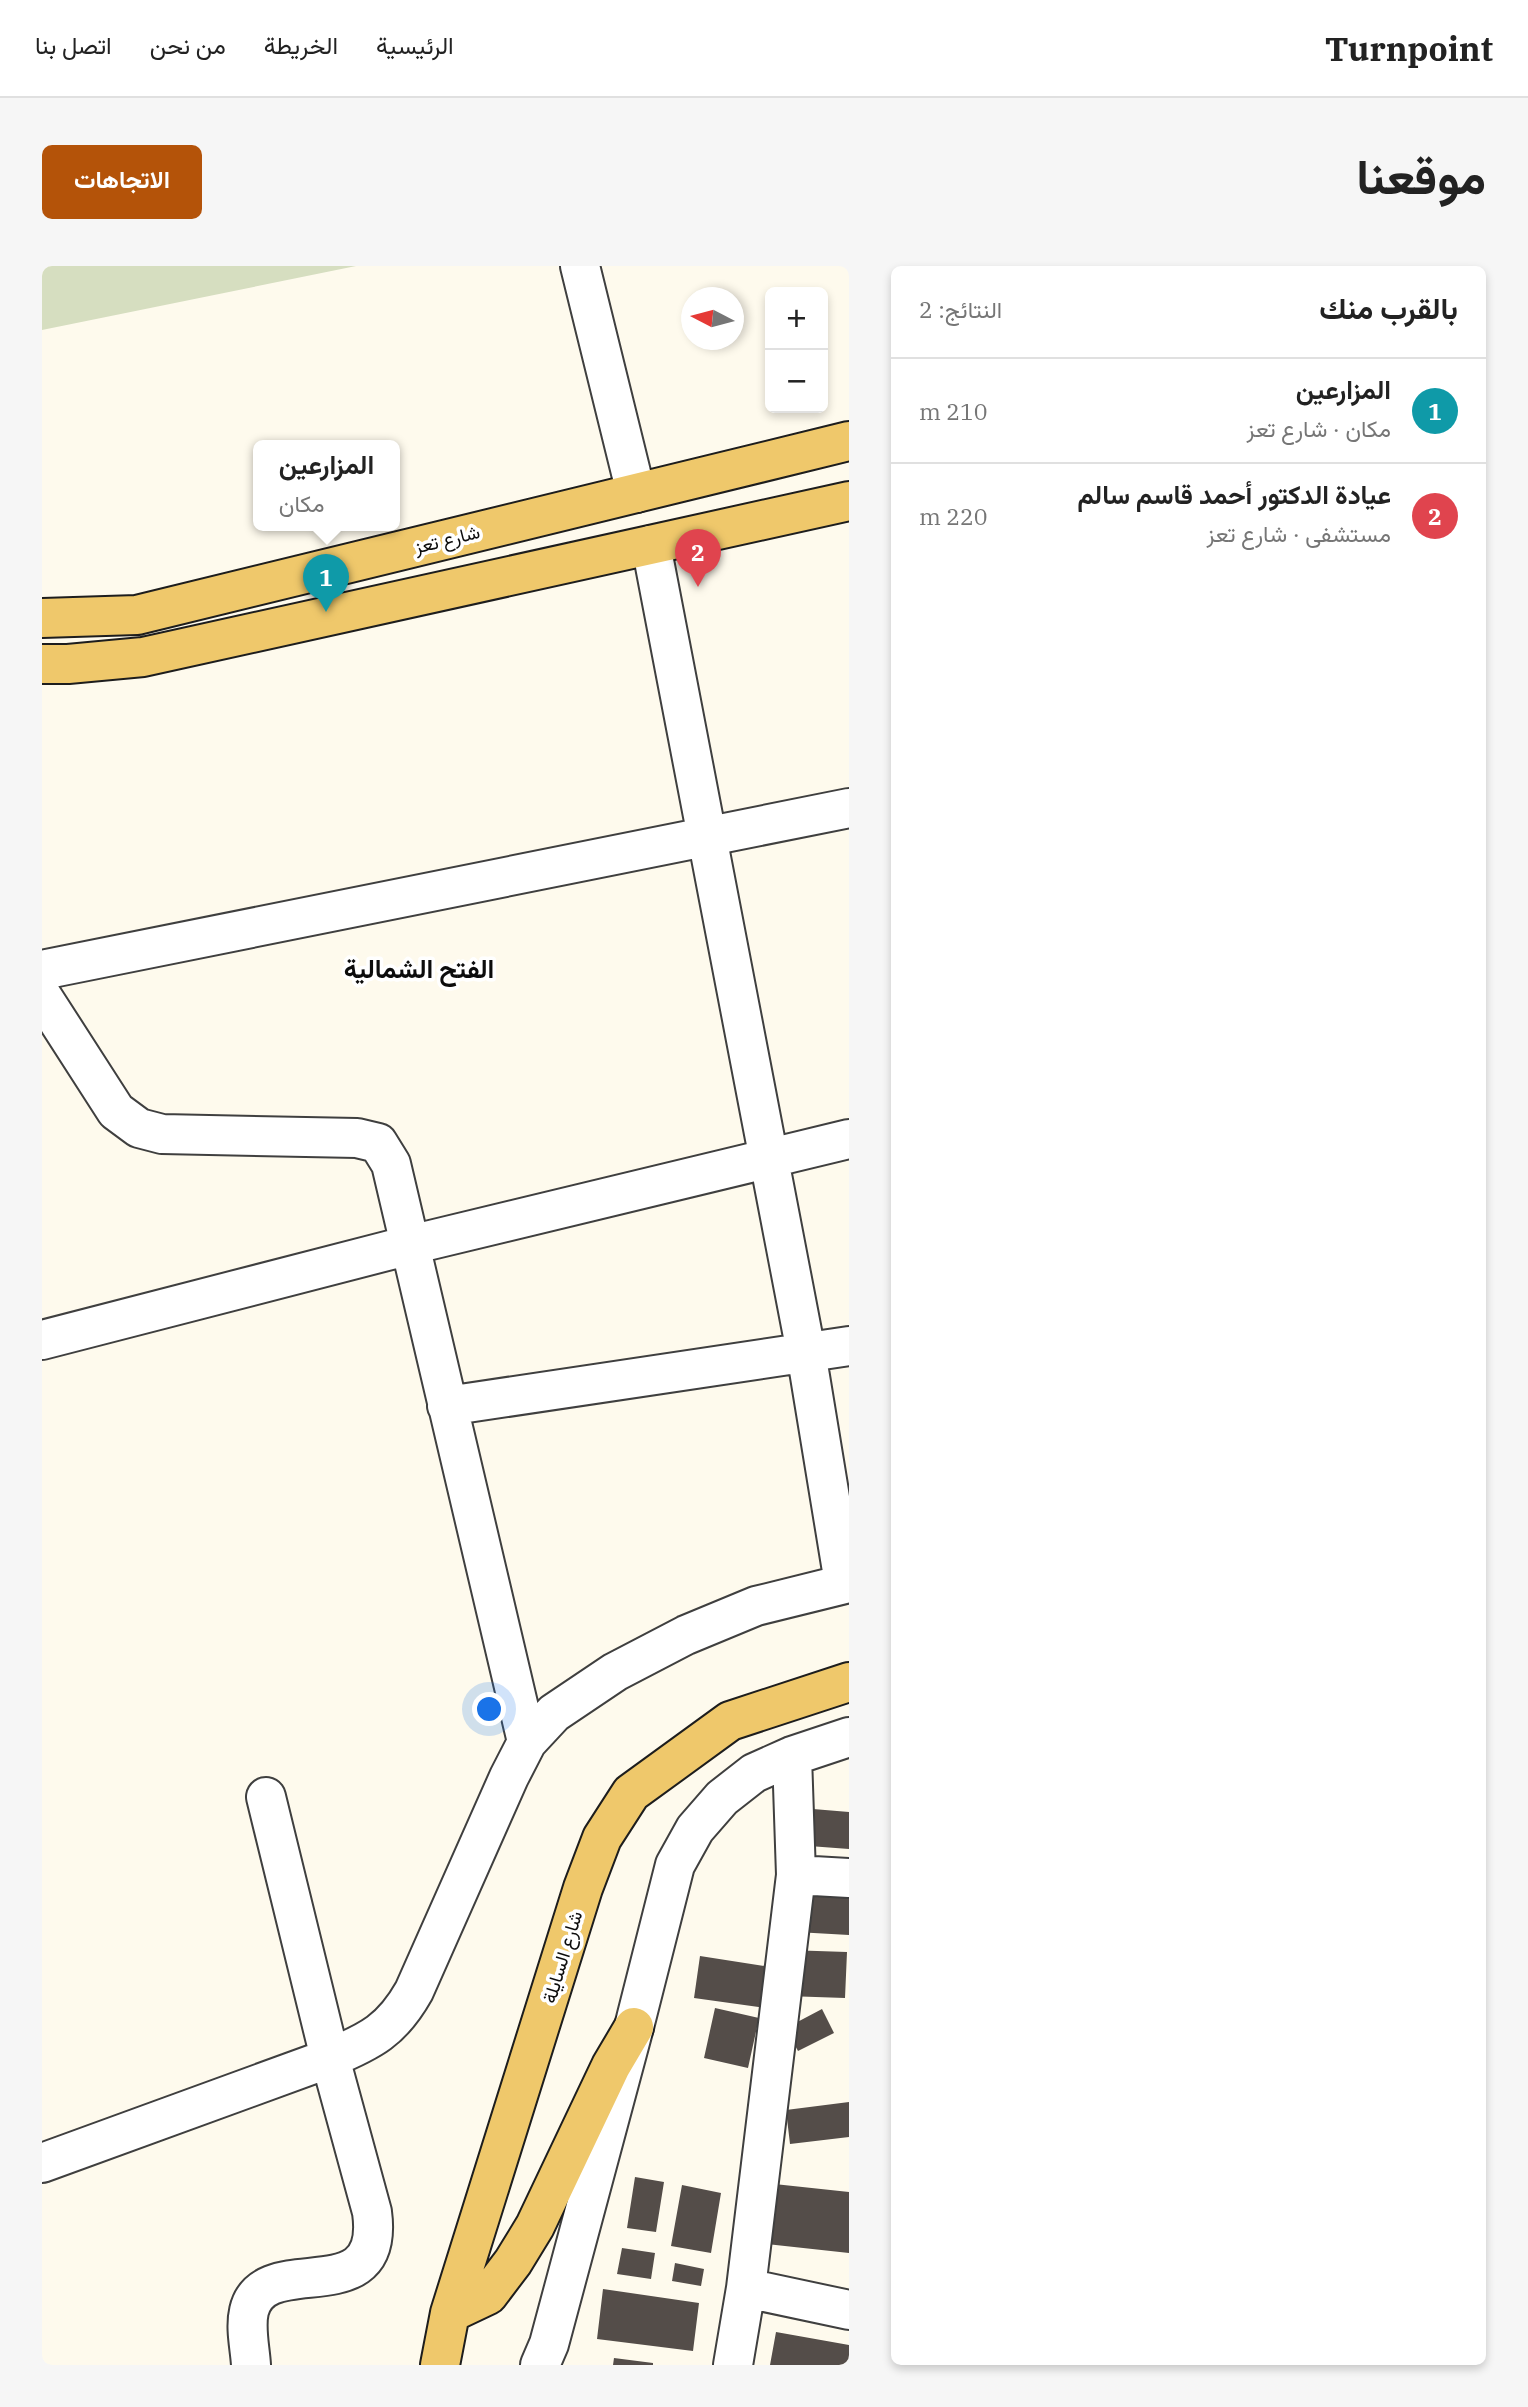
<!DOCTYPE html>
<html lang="ar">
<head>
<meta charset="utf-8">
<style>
	body { margin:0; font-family:"IBM Plex Serif",Vazirmatn,serif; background:#f6f6f6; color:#222; direction:rtl }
	.controls { position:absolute; right:21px; top:21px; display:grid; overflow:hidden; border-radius:10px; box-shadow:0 4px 10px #0003 }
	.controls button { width:63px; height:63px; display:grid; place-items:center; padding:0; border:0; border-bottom:2px solid #e0e0e0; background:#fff; color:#222; font:35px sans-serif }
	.compass { position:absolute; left:639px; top:21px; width:63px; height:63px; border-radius:50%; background:#fff; box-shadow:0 4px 10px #0003; rotate:276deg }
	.you { position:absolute; left:448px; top:1444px; width:24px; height:24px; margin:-18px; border:5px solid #fff; border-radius:50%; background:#1a73e8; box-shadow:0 0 0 10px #1a73e833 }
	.badge { display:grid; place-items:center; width:46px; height:46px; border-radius:50%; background:#b45309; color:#fff; font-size:23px; font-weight:700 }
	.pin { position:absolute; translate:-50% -58px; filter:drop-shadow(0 2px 4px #0008) }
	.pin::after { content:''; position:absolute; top:37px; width:24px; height:21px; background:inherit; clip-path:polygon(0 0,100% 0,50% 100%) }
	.popup { position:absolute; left:211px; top:174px; width:147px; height:91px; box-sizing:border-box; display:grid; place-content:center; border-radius:10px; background:#fff; filter:drop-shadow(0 2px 5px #0005); font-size:23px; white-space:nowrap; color:#767676 }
	.popup b { font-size:26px; color:#222 }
	.popup::after { content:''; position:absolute; left:50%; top:100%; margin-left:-14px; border:14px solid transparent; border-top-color:#fff }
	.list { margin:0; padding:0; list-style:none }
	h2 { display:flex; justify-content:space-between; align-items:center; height:91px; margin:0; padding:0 28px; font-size:30px }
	h2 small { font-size:23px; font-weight:400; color:#767676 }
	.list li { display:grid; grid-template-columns:46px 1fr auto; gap:21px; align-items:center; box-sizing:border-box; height:105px; padding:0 28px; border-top:2px solid #e0e0e0 }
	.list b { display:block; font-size:26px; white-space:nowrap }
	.list p { margin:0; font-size:23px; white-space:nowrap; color:#767676 }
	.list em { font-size:23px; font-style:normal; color:#767676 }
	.map { position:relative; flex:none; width:807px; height:2099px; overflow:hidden; direction:ltr; border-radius:10px }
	header { display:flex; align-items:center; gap:42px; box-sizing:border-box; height:98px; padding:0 35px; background:#fff; border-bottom:2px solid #e0e0e0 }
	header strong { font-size:33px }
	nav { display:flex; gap:38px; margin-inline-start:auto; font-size:24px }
	.intro { display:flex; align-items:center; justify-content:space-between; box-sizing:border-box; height:168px; padding:0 42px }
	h1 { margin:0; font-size:49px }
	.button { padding:18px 32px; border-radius:10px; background:#b45309; color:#fff; font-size:24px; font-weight:700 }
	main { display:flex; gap:42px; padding:0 42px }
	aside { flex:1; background:#fff; border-radius:10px; box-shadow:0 4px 10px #0003 }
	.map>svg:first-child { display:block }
	.cemetery { fill:#d6dec0 }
	.building { fill:#544d49 }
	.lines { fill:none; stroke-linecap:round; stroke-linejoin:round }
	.minor-casing { stroke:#3f3f3f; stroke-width:42 }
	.major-casing { stroke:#1d1d1d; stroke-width:42 }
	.minor { stroke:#fff; stroke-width:38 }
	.major { stroke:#efc86b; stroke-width:38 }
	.labels { text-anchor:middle; stroke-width:7; stroke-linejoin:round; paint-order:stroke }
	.street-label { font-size:19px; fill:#0c0c0c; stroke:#fff }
	.district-label { font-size:26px; font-weight:bold; fill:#0c0c0c; stroke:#fff }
</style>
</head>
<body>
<header>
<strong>Turnpoint</strong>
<nav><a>الرئيسية</a><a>الخريطة</a><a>من نحن</a><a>اتصل بنا</a></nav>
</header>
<div class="intro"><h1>موقعنا</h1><a class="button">الاتجاهات</a></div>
<main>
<aside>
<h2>بالقرب منك<small>النتائج: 2</small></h2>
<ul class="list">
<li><span class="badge" style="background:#0f9aa8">1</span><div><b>المزارعين</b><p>مكان · شارع تعز</p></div><em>210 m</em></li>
<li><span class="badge" style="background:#e0444e">2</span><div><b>عيادة الدكتور أحمد قاسم سالم</b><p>مستشفى · شارع تعز</p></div><em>220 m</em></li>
</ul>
</aside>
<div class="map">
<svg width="807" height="2099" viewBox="0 0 807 2099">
	<rect width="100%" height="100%" fill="#fefaed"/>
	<path class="cemetery" d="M0,0H314L0,64Z"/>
	<path class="building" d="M771,1543L807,1546V1583L767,1580Z
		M757,1623L807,1625V1669L754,1666Z
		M745,1684L805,1686L803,1732L744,1730Z
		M658,1690L729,1701L723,1742L652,1732Z
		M673,1742L717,1752L706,1802L662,1792Z
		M780,1743L792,1767L756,1785L744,1762Z
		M807,1836V1871L748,1878L744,1844Z
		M593,1911L622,1916L614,1966L585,1962Z
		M723,1917L807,1926V1987L716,1977Z
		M640,1919L679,1927L669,1987L629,1980Z
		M580,1982L613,1987L609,2013L575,2008Z
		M633,1997L662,2003L659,2020L630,2015Z
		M561,2023L657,2037L651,2085L555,2073Z
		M734,2066L807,2079V2099H728Z
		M572,2092L611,2097V2099H571Z"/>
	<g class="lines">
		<g class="minor-casing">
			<path id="minor" d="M538,0L594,227
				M609,279L764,1086L802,1317
				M0,704L807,542
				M0,730L74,845L97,862L120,868L315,872L336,877L349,898L485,1476
				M0,1074L368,979L807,873
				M405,1140L807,1080
				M754,1609L807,1612
				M0,1897L288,1792C329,1775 350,1764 372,1725L467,1511L485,1476L512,1447L573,1406L644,1369L714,1340L807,1317
				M704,2022L807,2044
				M209,2099C208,2082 203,2062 207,2045C222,1981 344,2050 330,1946L288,1792L224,1531
				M498,2099L507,2078L592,1761L633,1599L653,1563L680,1532L712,1507L750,1490L807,1471
				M691,2099L704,2022L754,1609L750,1490"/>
		</g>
		<g class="major-casing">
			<path id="major" d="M0,352L95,349L807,175
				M0,398H26L101,391L807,235
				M408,2047L446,2029L471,1996L493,1960L569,1800L592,1761
				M398,2099L408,2047L541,1622L560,1572L589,1527L688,1455L807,1416"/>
		</g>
		<use href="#minor" class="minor"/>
		<use href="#major" class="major"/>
	</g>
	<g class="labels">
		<g class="street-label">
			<text transform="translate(405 273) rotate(-14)" y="7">شارع تعز</text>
			<text transform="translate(520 1691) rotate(-73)" y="7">شارع السايلة</text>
		</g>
		<g class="district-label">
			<text x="377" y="712">الفتح الشمالية</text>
		</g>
	</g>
</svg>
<div class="controls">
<button>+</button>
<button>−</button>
</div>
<svg class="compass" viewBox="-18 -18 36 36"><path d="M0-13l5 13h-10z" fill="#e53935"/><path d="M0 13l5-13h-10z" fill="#767676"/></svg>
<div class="you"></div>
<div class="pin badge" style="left:284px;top:346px;background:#0f9aa8">1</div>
<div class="popup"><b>المزارعين</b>مكان</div>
<div class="pin badge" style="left:656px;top:321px;background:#e0444e">2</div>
</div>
</main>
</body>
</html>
